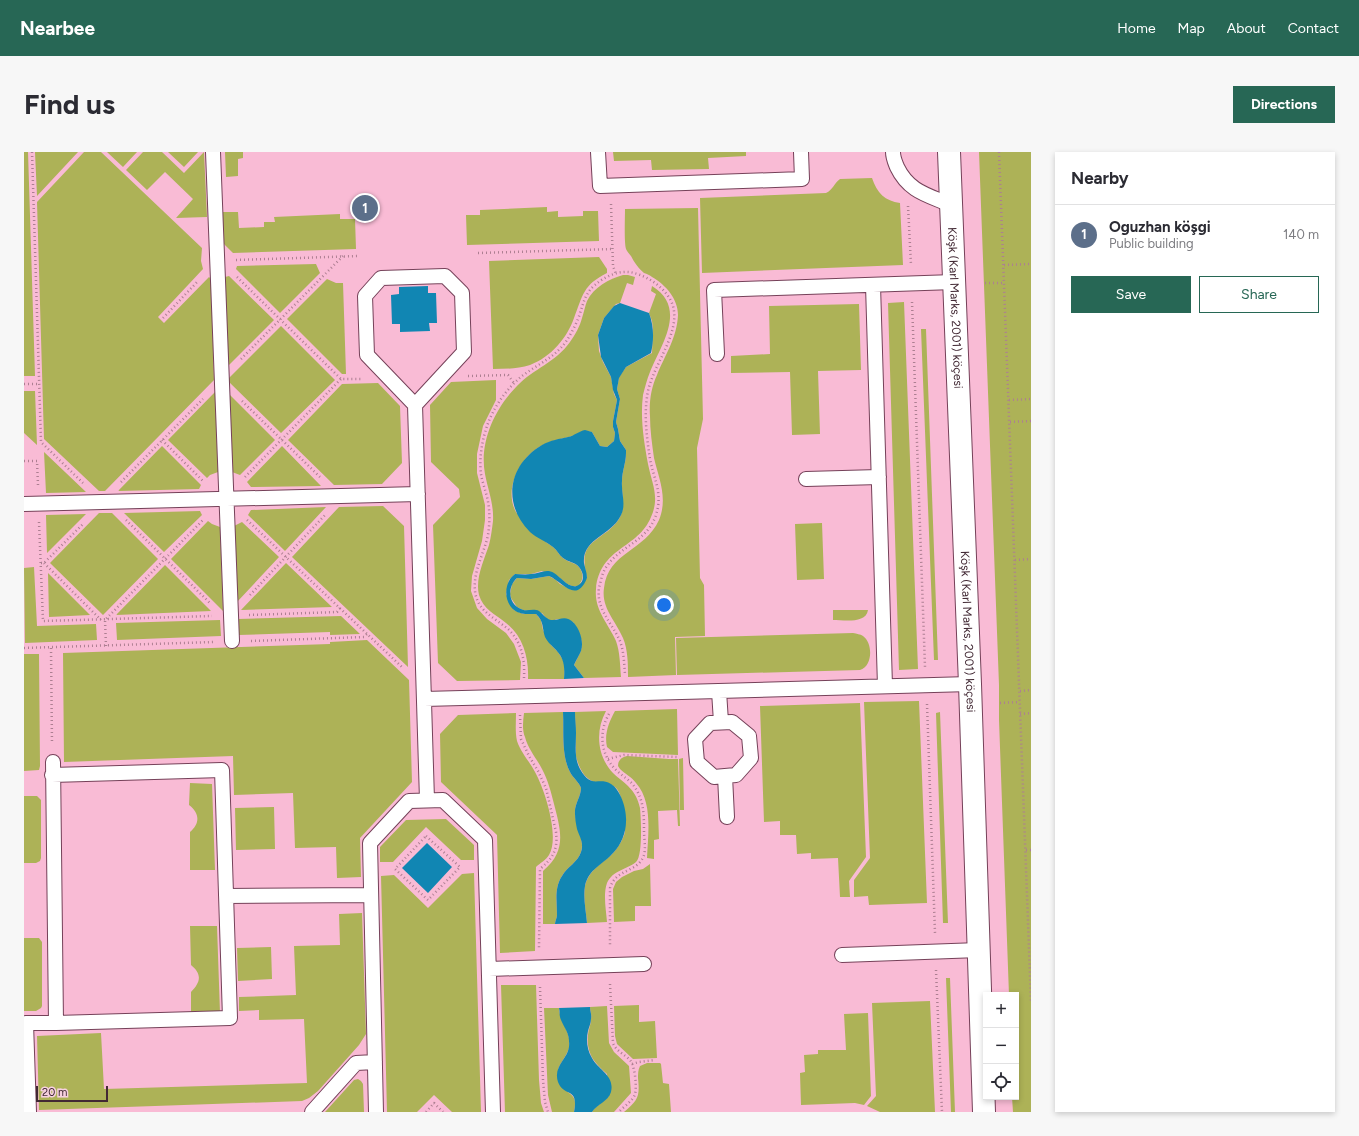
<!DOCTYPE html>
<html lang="en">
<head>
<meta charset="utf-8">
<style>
	body { margin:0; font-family:Figtree,sans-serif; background:#f7f7f7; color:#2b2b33 }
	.controls { position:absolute; right:12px; bottom:12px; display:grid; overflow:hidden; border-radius:0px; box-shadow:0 2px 6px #0003 }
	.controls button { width:36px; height:36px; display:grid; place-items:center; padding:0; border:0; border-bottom:1px solid #e1e1e2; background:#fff; color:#2b2b33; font:20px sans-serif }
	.scale { position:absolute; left:12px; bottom:10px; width:72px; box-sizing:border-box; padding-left:4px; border:2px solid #422934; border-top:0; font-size:11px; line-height:14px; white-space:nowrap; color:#422934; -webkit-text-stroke:3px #f7d1e0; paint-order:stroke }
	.you { position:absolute; left:640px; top:453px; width:14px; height:14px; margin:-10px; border:3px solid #fff; border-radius:50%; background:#1a73e8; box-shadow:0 0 0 6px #1a73e833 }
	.badge { display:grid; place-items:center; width:26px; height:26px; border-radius:50%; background:#276755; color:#fff; font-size:13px; font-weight:700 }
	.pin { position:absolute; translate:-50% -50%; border:2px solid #fff; box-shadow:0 1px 4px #0006 }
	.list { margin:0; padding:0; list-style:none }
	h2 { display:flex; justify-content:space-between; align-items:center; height:52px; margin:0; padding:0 16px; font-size:17px }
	h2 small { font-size:13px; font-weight:400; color:#7c7c81 }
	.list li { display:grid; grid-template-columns:26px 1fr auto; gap:12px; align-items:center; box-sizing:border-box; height:60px; padding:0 16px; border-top:1px solid #e1e1e2 }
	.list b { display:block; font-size:15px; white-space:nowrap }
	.list p { margin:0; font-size:13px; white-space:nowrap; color:#7c7c81 }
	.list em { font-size:13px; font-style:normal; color:#7c7c81 }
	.actions { display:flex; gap:8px; padding:12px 16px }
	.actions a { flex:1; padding:9px 0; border:1px solid #276755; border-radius:0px; text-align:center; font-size:14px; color:#276755 }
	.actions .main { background:#276755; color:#fff }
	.icon { flex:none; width:22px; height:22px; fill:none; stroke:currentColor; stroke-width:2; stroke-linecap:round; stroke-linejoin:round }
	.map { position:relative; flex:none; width:1007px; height:960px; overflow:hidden; border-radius:0px }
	header { display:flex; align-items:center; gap:24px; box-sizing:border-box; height:56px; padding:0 20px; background:#276755; color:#fff }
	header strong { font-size:19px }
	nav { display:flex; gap:22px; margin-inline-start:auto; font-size:14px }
	.intro { display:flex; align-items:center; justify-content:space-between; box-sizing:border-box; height:96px; padding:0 24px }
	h1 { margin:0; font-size:28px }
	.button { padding:10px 18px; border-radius:0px; background:#276755; color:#fff; font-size:14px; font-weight:700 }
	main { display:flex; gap:24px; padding:0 24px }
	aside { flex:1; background:#fff; border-radius:0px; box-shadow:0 2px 6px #0003 }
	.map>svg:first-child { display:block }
	.green { fill:#adb257 }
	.water { fill:#1186b3 }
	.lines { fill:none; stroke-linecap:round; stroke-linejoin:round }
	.lane-casing { stroke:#754159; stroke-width:16 }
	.street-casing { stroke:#754159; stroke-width:24 }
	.path { stroke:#ad7f92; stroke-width:2.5; stroke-dasharray:1 3; stroke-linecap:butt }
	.lane { stroke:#fff; stroke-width:14 }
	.street { stroke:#fff; stroke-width:22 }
	.labels { text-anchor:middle; stroke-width:3; stroke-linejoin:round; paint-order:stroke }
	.street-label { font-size:12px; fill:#422934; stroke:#f7d1e0 }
</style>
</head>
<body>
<header>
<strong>Nearbee</strong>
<nav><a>Home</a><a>Map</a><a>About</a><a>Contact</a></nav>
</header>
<div class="intro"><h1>Find us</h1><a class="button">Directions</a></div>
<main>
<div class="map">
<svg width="1007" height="960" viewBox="0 0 1007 960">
	<rect width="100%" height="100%" fill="#f9bbd5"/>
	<path class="green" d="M0,0H4L11,224H0Z
		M11,0H54L13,44Z
		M60,0H77L178,96L177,109L179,117L134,165L140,171L185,125L187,127L190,228L81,339H75L20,287L13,50Z
		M83,0H113L99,15Z
		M119,0H138L160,21L180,0L183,65L152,66L169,47L141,20L123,38L102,18Z
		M144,0H174L160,15Z
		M201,0H219V6L214,7V24L202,25Z
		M589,0H722V4L684,6L685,17L628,18L627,8L590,9Z
		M955,0H1007V960H989L988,945H992V843H985L975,568V533Z
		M848,26C853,41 861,49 876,51L879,113L678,121L676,46L802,41C809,38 810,31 816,27Z
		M523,55V60L534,59V65L559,64V59H574L575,89L443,93L442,63H456V58Z
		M674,56L679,267L673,296L676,426L680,433L681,484L651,485L652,523L604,525C604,512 604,498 599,486C592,469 577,456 580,436C584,400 621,399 635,368C644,346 635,327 630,306C628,292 626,278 626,264C625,250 627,236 633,223C641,203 653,186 654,163C654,147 642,133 628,125C626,123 623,122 620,121C615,117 610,110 607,104C605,102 603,99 602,97C600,89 601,67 601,57Z
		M198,60H214L215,76L240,75V70H251L250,65L316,62V67H331L332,97L209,101L200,92Z
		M575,105L583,117V121C559,133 559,143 550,166C543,186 527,205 506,213C494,217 481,217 469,217L465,109Z
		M292,112L296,121L256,161L212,117L213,114Z
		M599,123H604L611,125L609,133L603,131L596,151L592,152L580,166L574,183L575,199L579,210L587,225L590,242L593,248L589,269V275L591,281L590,289L583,295L576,294L568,280C554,278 557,282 545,285C536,287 527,289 519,293C497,303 479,337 492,360C494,364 518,387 522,390C524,392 527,393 529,395C534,399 536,405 542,408C547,411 552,411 555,415C560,422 560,429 553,434H548L543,432L535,425L518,419L507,422H491L485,428L482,442L490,458L499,462H512L517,468L519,478L527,493L534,500L539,508L541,514L540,527H504C505,506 499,484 482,471C471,462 459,457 455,443C451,427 460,408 465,393C467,385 468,377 469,369C470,352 464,338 461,322C455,290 471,256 493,234C509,217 532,210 546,190C551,183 556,174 558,166C560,160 561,154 563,149C570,135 585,127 599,123Z
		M205,124L250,168L204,214L201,125Z
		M303,127L312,131H319L322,222H318L263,167Z
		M628,134C664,156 637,193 626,220C623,227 621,235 619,243C616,266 620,290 624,312C628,332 636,345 627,365C614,397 576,395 572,437C570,458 584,471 592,489C596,500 596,513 597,525L560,526L550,513C552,509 554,505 556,501C561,490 555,479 549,470L533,467L528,469L523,467L518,461L499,458L493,455L487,446L486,442L488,432L493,426L507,427L525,424L532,428L536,432L548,438L563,426C557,398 561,395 584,379C588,375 594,370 596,365C602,354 597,340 598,329C598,319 602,311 602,301V298L596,289L594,277L592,270L596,247L593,237L595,225L602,215L628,201L629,177L628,169L625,161L632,142L627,139Z
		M880,150L894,517L875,518L864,151Z
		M835,152L837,218L794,219L796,282L768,283L766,220L707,221V204L746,202L745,154Z
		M257,174L311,228L257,281L203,228Z
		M897,177H902L914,508H910Z
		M472,228V248L459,274L453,302V321L461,353V368L458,389L448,424L447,439L453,456L463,467L482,481L490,492L497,510L496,528L433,529L414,511L409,373L436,345L435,337L407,310L406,253L427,230Z
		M354,231L376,254L378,311L358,332L310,333L264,288L318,232Z
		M0,239H11L13,293L0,281Z
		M191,240L194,320L186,323L183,326L144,288Z
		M205,242L251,288L216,323L208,320Z
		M138,294L177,333L175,337L94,339Z
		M258,294L297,334L227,335L223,330Z
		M20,300L62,340L22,341Z
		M359,354L380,374L384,515L268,405L315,355Z
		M302,355L261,399L224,363L227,358Z
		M176,359L178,363L140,400L100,361Z
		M75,361H88L134,407L79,463L26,411Z
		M62,362L23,401L22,363Z
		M184,369L188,372L196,375L199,459L147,407Z
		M218,370L255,405L213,450L210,374Z
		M798,371L800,427L773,428L771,372Z
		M262,411L308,455L217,458Z
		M141,413L187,459L92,463Z
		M10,415L13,474L72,472L73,488L1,491L0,416Z
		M24,421L66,463L25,465Z
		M809,458H844C842,472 820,468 809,468Z
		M317,464L336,482L306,483V480L214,483V467Z
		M196,468L197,484L93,488L92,471Z
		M829,481C833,482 836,482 839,484C849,491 849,514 836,518L653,523L652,486Z
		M343,488L385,528L388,630L336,686L337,725L313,726L312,695L271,696L269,641L210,643L209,604L40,610L39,501L306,492V490Z
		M0,502H15L16,614L15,618L0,619Z
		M895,549L903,751L845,753L844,744L830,745V728L846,706L840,550Z
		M836,551L842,705L825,729L826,745H816L814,706L787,707V701L773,702L772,683H756V669L740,670L736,554Z
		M653,557L654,603L589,600L583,595C580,582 585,570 591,559Z
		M582,559C571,579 573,604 589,621C602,633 612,637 616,656C617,666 619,704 612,710C602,718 589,718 583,731C579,742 582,758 583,770L563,771C562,759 559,746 561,734C564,720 575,713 585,705C592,699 600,687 601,679C601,672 598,652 597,646C592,626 579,635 568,629C559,625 554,613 552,604L551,560Z
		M539,560C540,579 537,603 546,620C549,626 555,630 557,636C557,645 550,652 551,662C552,675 561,688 557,700C554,710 543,715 538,724C530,736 533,750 533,763C533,766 531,769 531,772H519V719C543,699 537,679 530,652C527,640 524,628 518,617C513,607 504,597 501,585C498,578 499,569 500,561Z
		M916,560L924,771H919L912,561Z
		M492,561C492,570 491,580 493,589C497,601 506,610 511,620C521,638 536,685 525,703C522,708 516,711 512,715L511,799L476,801L473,683L417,630L416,582L434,563Z
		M603,604L645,607H654L656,674H654L653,658L634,659L635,687L630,688V707L623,706C624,682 629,650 612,631C608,625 601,622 596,617L594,614C594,608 598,605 603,604Z
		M659,606L660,658H656L655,607Z
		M166,631L188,632L191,718H166V680C176,672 176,661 165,653Z
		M0,644H13L17,648V706L16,709L12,711H0Z
		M250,655L251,697L212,698L211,656Z
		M422,667L450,693V708H437L402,675L369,710H356V695L382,668Z
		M626,712L627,754H611V769L590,770L589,737L592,730L598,725L610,719L619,717Z
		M450,721L457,960H428L410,943L393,960H363L357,724L370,723L404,756L438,722Z
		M338,761L342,882L335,893L294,939L285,946L278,949L15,958L13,884L77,881L80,937L283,931L280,867L235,868V858L215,859V845L272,843L270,794L316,793L315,762Z
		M166,774H193L196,861H167V840C177,830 178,822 167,813Z
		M0,786H15L18,790V854L17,856L12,859H0Z
		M247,795L248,827L214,829L213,796Z
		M922,826H926L931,960H927Z
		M477,833H512L515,928L517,951L520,960H481Z
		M906,849L911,960H856L843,954L852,944L848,851Z
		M615,853V870L631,869L633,906L609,907L593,892L591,884L590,854Z
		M583,854L585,891L590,900L605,914L607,941L590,960H568C572,953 580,950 585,944L583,922C570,911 562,901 564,883C564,878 567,873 567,867C568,863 566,859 566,855Z
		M520,856H535C536,872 548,880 545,896C543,903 537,910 534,917L541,938C552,945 552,948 550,960H528L524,943Z
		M844,861L847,944L840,953L831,951L777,953L776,921L781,920L780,903L794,902V898H822L820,862Z
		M623,911H636L637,912L639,931L645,932L647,960H600C614,948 616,945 614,926C614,922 614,918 616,914Z
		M334,927L337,929L339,932L340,960H301L330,928Z"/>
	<path class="water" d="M404,134V141H412L413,171H405L406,179L376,180V172H368L367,143L375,142V135Z
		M596,151L625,161C630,174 630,188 627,201L602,215L595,226L593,237L596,247L592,270L594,277L596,289L602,298V301C602,311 598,319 598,329C597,341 603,354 596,365C587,383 558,387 560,411C561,416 563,421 563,426C552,453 538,429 525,424L507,427L493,426C483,435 484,452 497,457C502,460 509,456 515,459C519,462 522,467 527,468C535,469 541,462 550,471C556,478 560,490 557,499C555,504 552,508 550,513L560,526L540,527C541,513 540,505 529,495C526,492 523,489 521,485C518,476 520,469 512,462C504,462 497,463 490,458C479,449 480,430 491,422C496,422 501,423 507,422C515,422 522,416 530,421C537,425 547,440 556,432C561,427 559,420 555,415C551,410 544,410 539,406C535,403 533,398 529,395C522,389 512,386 506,380C478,352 484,313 518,293C527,288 535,287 544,285C550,284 555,279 561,278L568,280L576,294L583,295L590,289L591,281L589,275V269L593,248L589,238L587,225L577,205L574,183L580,166L590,154Z
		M539,560H551C551,567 552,574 552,581C552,594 550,606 556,617C568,638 574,624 587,632C597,638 603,658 602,670C602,680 597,693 590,700C579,713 565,716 561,734C559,746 562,759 563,771L531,772C531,769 533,766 533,763C533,750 530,736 538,724C543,715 554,710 557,700C560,691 556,686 553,677C552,672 551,667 551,662C550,652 557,645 557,636C555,630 549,626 546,620C537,603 540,579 539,560Z
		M403,691L428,715L404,741L378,716Z
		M566,855C566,859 568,863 567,867C567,871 565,875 564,879C562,888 563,898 568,906C574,918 591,923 587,940C584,950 573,952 568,960H550C555,934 540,946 534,930C529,914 543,908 545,895C546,882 542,879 537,868C535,864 536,860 535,856Z"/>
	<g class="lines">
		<g class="lane-casing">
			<path id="lane" d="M189,0L208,489
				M574,0L576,34L778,27L777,0
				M869,0C869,6 871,10 873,15C885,40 904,43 927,53
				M849,133L861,534
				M693,202L690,138L930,130
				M391,253L440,200L438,141L421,124L357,126L341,144L343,203L391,253L403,648
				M782,327L855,325
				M0,352L394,342
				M695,539L697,570
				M400,547L946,532
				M708,570L725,584L727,606L712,623L690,625L673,610L671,587L686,571Z
				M28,623L198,618L206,866L32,871
				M701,624L703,665
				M202,744L347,743
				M818,803L955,798
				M465,817L620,812
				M5,960L2,871H32L29,610
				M288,960L332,911L351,910
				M352,960L346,691L385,649L419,648L461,688L469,960"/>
		</g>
		<g class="street-casing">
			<g id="street">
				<path id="s1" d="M925,0L946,532L960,960"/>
			</g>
		</g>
		<path class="path" d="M8,0L17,290L59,331
			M975,0L1007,849
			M587,52L589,114L592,122
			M884,54L887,113
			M454,101L588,97
			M212,108L335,104
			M980,113L1007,112
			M213,125L317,227H339
			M961,131H980
			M888,150L901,515
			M139,166L174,129
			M217,207L319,104
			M444,224L484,223L490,231
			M0,232H15
			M985,248L1007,247
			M218,249L296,325
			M986,270L1007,269
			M138,288L179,329
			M0,309H13L14,333
			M221,325L317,227
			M97,330L179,247
			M102,368L187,452
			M223,368L379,516
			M15,370L19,469L188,464
			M991,408L1007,407
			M17,411H20L60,371
			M20,411L77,468
			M226,443L301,363
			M225,463L313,460L316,456
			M227,489L340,485L343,482
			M82,494L81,468L180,367
			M0,496L190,490
			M27,496L28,592
			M500,526C501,508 498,490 484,477C471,466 453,459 451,439C449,419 460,402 464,383C466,370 466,357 463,345C461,337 458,329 457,322C455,306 458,289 463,274C469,256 483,236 498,224C514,212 532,205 543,188C547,182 551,174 554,167C559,154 560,142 571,133C581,124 597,117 610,121C626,125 644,138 649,154C657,183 626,216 623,245C620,265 623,287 626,307C630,328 639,341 632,363C623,390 597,393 583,414C578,420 577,429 575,436C572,457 588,471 596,489C600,500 600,511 601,522
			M996,539L1007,538
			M976,551L996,550
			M903,552L911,781
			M585,562C574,581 577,603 592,618C598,624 606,628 610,634C620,648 620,663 620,679C620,686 622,696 620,703C614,721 592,716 586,736V795
			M996,562L1007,561
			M496,563L497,587L505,604L514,619L522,636L532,680C534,698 529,706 516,717L515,796
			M584,607L600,603L654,605
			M402,684L436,715L404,748L371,717Z
			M1002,698H1007
			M912,818L918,960
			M586,832L589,891C592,899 600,902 606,908C611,914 613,935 611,942C609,949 600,954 595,960
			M516,835L519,928L521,950L524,960
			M608,912L615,910L631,908
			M402,960L410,951L419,960"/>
		<use href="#lane" class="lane"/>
		<use href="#street" class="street"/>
	</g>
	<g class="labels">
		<g class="street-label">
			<text dy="4" stroke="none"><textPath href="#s1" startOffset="156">Köşk (Karl Marks, 2001) köçesi</textPath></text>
			<text dy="4" stroke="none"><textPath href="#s1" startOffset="480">Köşk (Karl Marks, 2001) köçesi</textPath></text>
		</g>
	</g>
</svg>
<div class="controls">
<button>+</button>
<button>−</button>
<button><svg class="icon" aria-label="locate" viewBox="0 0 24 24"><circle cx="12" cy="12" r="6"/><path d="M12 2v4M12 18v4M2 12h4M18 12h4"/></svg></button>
</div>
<div class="scale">20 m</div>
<div class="you"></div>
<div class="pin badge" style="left:341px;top:56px;background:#5c6f8a">1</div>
</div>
<aside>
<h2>Nearby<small></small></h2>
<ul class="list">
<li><span class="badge" style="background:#5c6f8a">1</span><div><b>Oguzhan köşgi</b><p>Public building</p></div><em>140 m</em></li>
</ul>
<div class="actions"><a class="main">Save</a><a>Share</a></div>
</aside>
</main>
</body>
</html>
